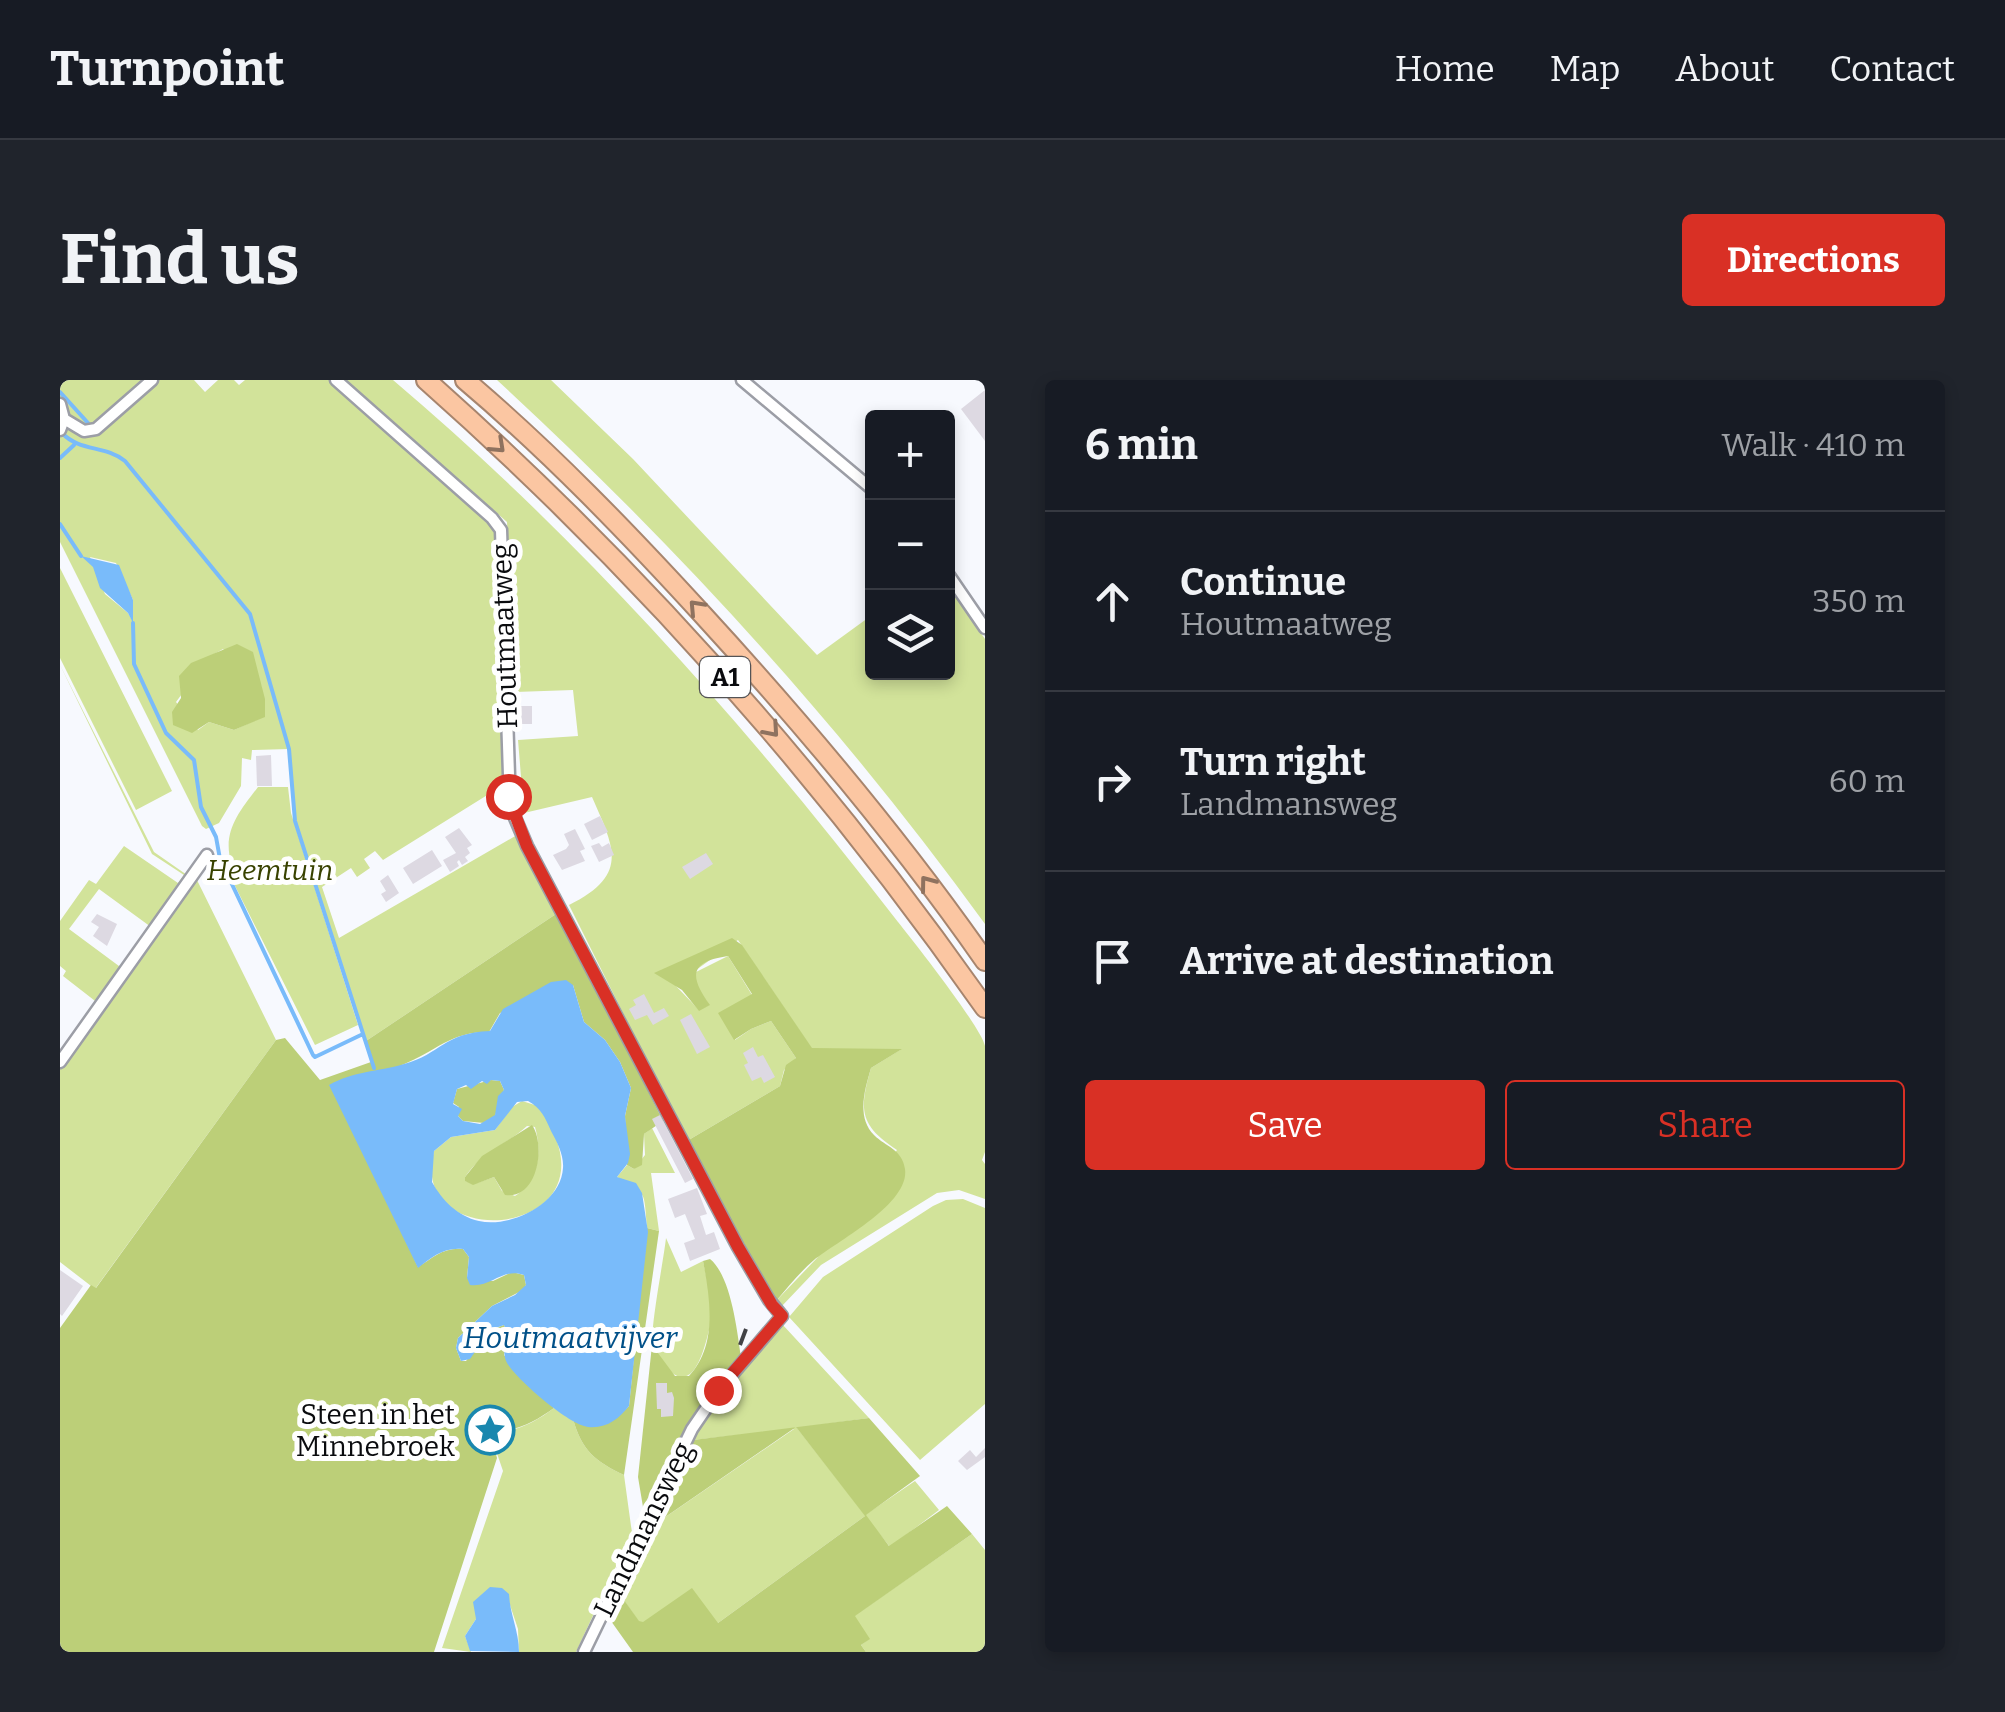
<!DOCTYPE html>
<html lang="en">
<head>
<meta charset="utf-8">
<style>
	body { margin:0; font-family:Bitter,serif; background:#20242c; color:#f1f3f6 }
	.controls { position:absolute; right:30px; top:30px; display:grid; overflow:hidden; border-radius:10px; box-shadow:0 5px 15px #0003 }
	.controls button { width:90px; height:90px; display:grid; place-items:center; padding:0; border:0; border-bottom:2px solid #363941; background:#171b24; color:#f1f3f6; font:50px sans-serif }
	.stop { position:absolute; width:30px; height:30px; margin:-22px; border:8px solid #d93025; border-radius:50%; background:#fff }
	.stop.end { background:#d93025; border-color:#fff; box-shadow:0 2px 10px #0008 }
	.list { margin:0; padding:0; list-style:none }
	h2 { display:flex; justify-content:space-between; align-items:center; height:130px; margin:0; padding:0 40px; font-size:42px }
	h2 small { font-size:32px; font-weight:400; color:#9ea1a6 }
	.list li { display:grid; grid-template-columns:65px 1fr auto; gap:30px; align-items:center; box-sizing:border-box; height:180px; padding:0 40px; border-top:2px solid #363941 }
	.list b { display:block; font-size:38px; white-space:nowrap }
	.list p { margin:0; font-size:32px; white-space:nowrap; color:#9ea1a6 }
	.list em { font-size:32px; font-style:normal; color:#9ea1a6 }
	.actions { display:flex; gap:20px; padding:30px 40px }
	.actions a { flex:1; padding:22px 0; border:2px solid #d93025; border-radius:10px; text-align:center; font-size:35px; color:#d93025 }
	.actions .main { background:#d93025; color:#fff }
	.icon { flex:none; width:55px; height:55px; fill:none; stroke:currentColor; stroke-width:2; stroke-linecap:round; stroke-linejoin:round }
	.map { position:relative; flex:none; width:925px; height:1272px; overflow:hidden; border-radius:10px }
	header { display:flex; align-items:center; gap:60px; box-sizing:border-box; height:140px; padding:0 50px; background:#171b24; border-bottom:2px solid #363941 }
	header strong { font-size:48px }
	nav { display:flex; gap:55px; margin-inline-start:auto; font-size:35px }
	.intro { display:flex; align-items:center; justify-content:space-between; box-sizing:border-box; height:240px; padding:0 60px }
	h1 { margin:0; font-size:70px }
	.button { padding:25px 45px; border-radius:10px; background:#d93025; color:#fff; font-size:35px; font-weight:700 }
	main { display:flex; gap:60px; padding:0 60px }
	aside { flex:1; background:#171b24; border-radius:10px; box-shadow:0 5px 15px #0003 }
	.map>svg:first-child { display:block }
	.green { fill:#d2e39a; fill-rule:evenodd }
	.forest { fill:#bccf78 }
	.water { fill:#79bbfa; fill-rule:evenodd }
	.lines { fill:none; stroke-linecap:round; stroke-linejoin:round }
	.stream { stroke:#79bbfa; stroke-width:4 }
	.building { fill:#ddd9e2 }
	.street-casing { stroke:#9c9ea6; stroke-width:15 }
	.highway-casing { stroke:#a7856e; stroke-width:22 }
	.street { stroke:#fff; stroke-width:10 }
	.highway { stroke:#fbc6a2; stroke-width:18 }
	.rail { stroke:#414246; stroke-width:4; stroke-dasharray:20 10; stroke-linecap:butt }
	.oneway { stroke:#8f725f }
	.route { stroke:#d93025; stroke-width:12 }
	.labels { text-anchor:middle; stroke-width:10; stroke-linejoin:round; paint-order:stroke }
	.shield { fill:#fff; stroke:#545456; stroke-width:2.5 }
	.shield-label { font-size:25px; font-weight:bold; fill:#0a0b0e }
	.street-label { font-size:28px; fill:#0a0b0e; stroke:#fff }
	.park-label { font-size:28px; font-style:italic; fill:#384200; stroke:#fff }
	.poi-label { font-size:28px; fill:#0a0b0e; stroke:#fff; text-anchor:end }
	.water-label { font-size:30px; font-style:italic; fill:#005088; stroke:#fff }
</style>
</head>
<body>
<header>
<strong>Turnpoint</strong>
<nav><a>Home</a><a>Map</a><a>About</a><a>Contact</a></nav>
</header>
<div class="intro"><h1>Find us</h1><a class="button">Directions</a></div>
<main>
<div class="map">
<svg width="925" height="1272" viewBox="0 0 925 1272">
	<rect width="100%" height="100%" fill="#f7f9fe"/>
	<path class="green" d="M0,0H134L145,12L158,0H174L179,5L185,0H271L432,144L438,158L445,404L323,480L315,471L304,479L310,488L297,497L291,488L262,507L279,558L457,455L446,420L499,532L306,661L235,441L229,369L192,370L191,380L182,378L181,406L159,443L146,449L142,446L0,162V57L10,42L0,18ZM30,177L56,183L73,220V242L68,233L45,214ZM163,269L201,305L205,336L174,350L149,342L138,350L116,322L149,277Z
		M286,0H333C523,161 686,345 838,542C854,562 921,647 925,666C925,690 925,744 925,772L922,780L925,784V819L899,810L877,813L761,885L721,927L716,921L757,878L837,770C799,745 799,730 811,688L840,670L752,669L678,560L615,605L639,630L649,625L635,604L636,592L668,576L692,615L675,660L691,649L711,641L736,678L724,690L720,706L627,761L509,525C569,495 555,469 532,417L464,433L458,360L518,356L513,310L455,312L447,142Z
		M437,0H491L573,79L757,275L812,235V292H888V205L925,259V544C781,345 617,166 437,0Z
		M0,188L112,411L76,430L0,278Z
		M0,285L94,472L127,495L91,547L39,509L9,549L63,589L39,624L3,596L6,591L0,586V541L29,500L36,504L64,466L118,503L124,495L92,474Z
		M198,407H228L231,433L298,645L255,665L166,488L172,485C161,453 179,432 198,407Z
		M135,496L216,660L35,909L0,882V686Z
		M462,721L478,726C573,858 345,879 374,771L391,757L435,750L452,727ZM467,746L475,747C482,771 479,802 455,816L442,811L434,797L417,803L405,801V797C421,773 446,765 467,746Z
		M592,748L615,793H591L599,851L587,848C584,811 587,813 557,797L567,785L574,789L585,775L584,754Z
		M903,819L925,828V1024L860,1080L729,937L763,897L873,826L886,820Z
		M606,858L621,892L643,881C648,905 654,927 649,950C645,967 634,1012 611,992C604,987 595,975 593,967C589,953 604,878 606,858Z
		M722,944L809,1038L737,1048L805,1135L855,1101L879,1130L830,1167L805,1136L658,1243L579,1242L557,1210L585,1151L734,1049L633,1060L662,1012Z
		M494,1028L513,1039C522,1071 535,1081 564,1095L571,1146L572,1152L516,1272H459L458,1249L449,1222L416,1233V1239L405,1256L411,1272L382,1268L443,1091L430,1053C454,1053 476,1042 494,1028Z
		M912,1154L925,1170V1272H806L801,1265L809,1259L794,1236Z"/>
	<path class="forest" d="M177,264L193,272L205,319V337L174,350L149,342L132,353L113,345L112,332L121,318L119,296L131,283Z
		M499,532L603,741L584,754L582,785L574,789L567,785L565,736L571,708L560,682L545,660L524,642L513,605L440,633L429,652C389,652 377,671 342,685L320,807L358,887C373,878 383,867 403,869L409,877L407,898L433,901L452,892L464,895L466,905L463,910L432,926L398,958L396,968L401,981H406L430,950L444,945L448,954L444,975L466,1003L494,1028C475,1042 454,1052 430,1053L437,1078L374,1272H0V948L31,905L36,908L216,660L225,658L260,700L311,682L306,661Z
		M672,558L682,565L752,668L842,669L811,688C805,709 796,737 814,755C826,767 842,769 845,789C850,824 777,861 754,880C740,892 728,907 716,921L627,761L720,706L726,685L736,678L711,641L691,649L674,660L658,633L692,614L668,576C628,582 630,597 650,625L639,631L622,610L594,593Z
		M431,700L440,701L444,710L435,736L424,743L403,741L398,736L399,727L393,723L397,709Z
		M472,745C486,765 478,820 445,815L434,797L413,805L405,801V797L422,776Z
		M587,848L599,851L564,1095C535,1081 522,1071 513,1039C536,1054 552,1043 569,1026Z
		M650,879C671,896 677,950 681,977C636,1021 613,1073 583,1127L578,1097L592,965L615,996H629C658,965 650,918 643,881Z
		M809,1038L860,1096L806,1135L829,1166L887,1126L912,1154L795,1236L810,1259L801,1265L806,1272H573L546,1234L557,1210L579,1241L583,1242L632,1208L658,1243L805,1136L736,1047L585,1151L633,1060Z"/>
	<path class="water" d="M21,176L59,185L73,220V243L68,233L40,208L33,187Z
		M506,600L513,605L524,642L545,660L560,682L571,708L565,736L570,774L568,783L557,797L576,803L582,813L588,852L569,1026C559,1039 546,1049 528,1047C509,1045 457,1000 447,983C440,970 450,958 444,945L430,950L410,979L401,981L396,968L398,958L432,926L455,915L466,905L464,895C443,887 431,908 410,905L407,898L409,877L403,869C384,867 372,877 358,888L269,705C294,691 317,692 344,684C381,674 383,653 430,651L443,629L491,602ZM431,700L440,701L444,710L438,716L435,735L420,744L403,741L398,736L402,729L393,724L397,709L406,705L411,709L422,701L427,704ZM468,721C481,728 485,737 491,751C497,762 504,775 503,788C501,824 451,848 419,841C397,836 382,820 372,802L374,771L391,757L435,750L457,722Z
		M430,1207L442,1208L449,1214C450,1235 459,1251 459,1272L410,1271L405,1256L416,1239L413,1222Z"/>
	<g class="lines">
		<path class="stream" d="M0,12L28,43
			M2,53C20,72 45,65 65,81L190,234L229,369L235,441L314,688
			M0,78L14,65
			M0,144L21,176
			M73,243L74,284L106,353L134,380L141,427L156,457L160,479L253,675L255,677L303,654"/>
	</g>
	<path class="building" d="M925,10V61L901,29Z
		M455,326H472V344H456Z
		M211,375L212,406H197L196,376Z
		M540,436L548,452L532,460L524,444Z
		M399,448L412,465L407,468L410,473L405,477L408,481L402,485L399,480L397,482L399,486L390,492L383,480L396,473L385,457Z
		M515,449L525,469L520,471L525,481L502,490L493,475L506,469L509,465L504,454Z
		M539,463L542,467L549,463L554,475L539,482L531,466Z
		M372,470L382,486L353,504L343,488Z
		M646,473L653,484L630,499L622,487Z
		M328,495L339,513L326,522L321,514L326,511L320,501Z
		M37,534L57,544L47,566L33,556L39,547L31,542Z
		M584,614L594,633L604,628L609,636L593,645L587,635L575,640L569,629L576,625L573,620Z
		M631,634L650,667L637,674L620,640Z
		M693,667L698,677L703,675L715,697L704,703L701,697L692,701L684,685L688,683L683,673Z
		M600,735L633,799L625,803L592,739Z
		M637,808L647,834L640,836L646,855L654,852L660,869L630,881L624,863L635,859L625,834L615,838L608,819Z
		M0,890L23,906L2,936L0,934Z
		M596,1003H607V1013L612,1012L614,1018L613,1036L601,1037V1029H597Z
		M925,1068V1077L907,1090L898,1081L910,1070L916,1077Z"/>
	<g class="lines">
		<g class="street-casing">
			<path id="street" d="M276,0L432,138L441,150L450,426L467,466L678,867L709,920L722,936L658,1011L632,1049L524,1272
				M682,0L812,109
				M0,24L4,39L0,50
				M4,39L24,51L36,49L92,0
				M888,194L925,248
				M0,682L147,475"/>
		</g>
		<g class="highway-casing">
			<path id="highway" d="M366,0C577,187 763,397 925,628
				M405,0C490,72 568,153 643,235C743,344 840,459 925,581"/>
		</g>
		<use href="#street" class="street"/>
		<use href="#highway" class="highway"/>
		<path class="rail" d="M680,965L686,949"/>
	</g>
	<defs><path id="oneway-chevron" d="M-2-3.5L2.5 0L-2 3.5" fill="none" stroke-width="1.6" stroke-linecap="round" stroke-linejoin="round" transform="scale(2.5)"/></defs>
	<g class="oneway">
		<use href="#oneway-chevron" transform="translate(438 66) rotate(43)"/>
		<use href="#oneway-chevron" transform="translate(636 227) rotate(-133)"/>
		<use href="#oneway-chevron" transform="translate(712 350) rotate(49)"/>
		<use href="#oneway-chevron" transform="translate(867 503) rotate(-127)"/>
	</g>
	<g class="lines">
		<path class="route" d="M448,416L467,466L678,867L712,925L722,936L658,1010"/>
	</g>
	<defs>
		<g id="sight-ring" transform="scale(2.5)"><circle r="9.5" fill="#fff" stroke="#1987ae" stroke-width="1.5"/><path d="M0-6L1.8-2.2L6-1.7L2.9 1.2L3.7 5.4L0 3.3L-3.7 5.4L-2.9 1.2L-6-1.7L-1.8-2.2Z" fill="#1987ae"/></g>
	</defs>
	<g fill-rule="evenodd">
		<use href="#sight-ring" x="430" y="1050"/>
	</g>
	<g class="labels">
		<rect class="shield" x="640" y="277" width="50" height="40" rx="8"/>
		<g class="shield-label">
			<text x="665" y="306">A1</text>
		</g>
		<g class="street-label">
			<text transform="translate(444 256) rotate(-92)" y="10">Houtmaatweg</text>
			<text transform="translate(583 1149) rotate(-64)" y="10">Landmansweg</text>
		</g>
		<g class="park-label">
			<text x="210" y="500">Heemtuin</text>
		</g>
		<g class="poi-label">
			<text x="395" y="1044">Steen in het<tspan x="395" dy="32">Minnebroek</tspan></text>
		</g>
		<g class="water-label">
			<text x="510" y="968">Houtmaatvijver</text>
		</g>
	</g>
</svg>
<div class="controls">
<button>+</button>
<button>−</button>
<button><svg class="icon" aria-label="layers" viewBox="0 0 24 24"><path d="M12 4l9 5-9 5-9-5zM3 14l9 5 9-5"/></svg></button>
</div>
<div class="stop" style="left:448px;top:416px"></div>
<div class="stop end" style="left:658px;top:1010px"></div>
</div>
<aside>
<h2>6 min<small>Walk · 410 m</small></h2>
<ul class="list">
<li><svg class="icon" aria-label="ahead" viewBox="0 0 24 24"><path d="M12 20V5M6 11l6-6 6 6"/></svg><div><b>Continue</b><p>Houtmaatweg</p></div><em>350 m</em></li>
<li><svg class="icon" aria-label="right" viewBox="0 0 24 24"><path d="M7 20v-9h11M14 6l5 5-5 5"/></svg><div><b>Turn right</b><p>Landmansweg</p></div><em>60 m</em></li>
<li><svg class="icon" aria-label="arrive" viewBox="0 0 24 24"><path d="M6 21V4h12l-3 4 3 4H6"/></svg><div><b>Arrive at destination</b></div></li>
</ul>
<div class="actions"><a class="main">Save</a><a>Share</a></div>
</aside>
</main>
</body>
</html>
